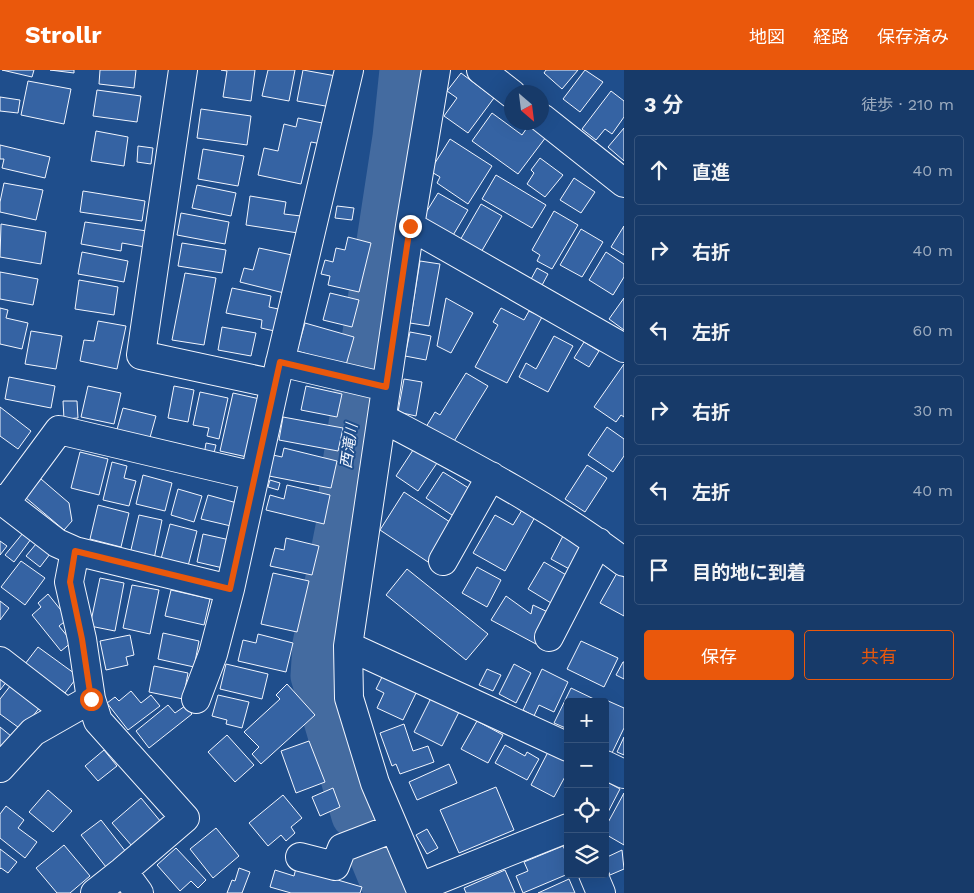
<!DOCTYPE html>
<html lang="ja">
<head>
<meta charset="utf-8">
<style>
	body { margin:0; font-family:"Work Sans","Noto Sans JP",sans-serif; background:#244571; color:#f1f3f6 }
	.controls { position:absolute; right:15px; bottom:15px; display:grid; overflow:hidden; border-radius:5px; box-shadow:0 5px 20px #0002 }
	.controls button { width:45px; height:45px; display:grid; place-items:center; padding:0; border:0; border-bottom:1px solid #36547d; background:#173a69; color:#f1f3f6; font:25px sans-serif }
	.compass { position:absolute; left:504px; top:15px; width:45px; height:45px; border-radius:50%; background:#173a69; box-shadow:0 5px 20px #0002; rotate:152deg }
	.stop { position:absolute; width:15px; height:15px; margin:-11px; border:4px solid #ea580c; border-radius:50%; background:#fff }
	.stop.end { background:#ea580c; border-color:#fff; box-shadow:0 1px 5px #0008 }
	.list { margin:0; padding:0; list-style:none }
	h2 { display:flex; justify-content:space-between; align-items:center; height:65px; margin:0; padding:0 20px; font-size:21px }
	h2 small { font-size:16px; font-weight:400; color:#9eadc0 }
	.list li { display:grid; grid-template-columns:32px 1fr auto; gap:15px; align-items:center; box-sizing:border-box; height:70px; margin:0 10px 10px; padding:0 10px; border:1px solid #36547d; border-radius:5px }
	.list b { display:block; font-size:19px; white-space:nowrap }
	.list em { font-size:16px; font-style:normal; color:#9eadc0 }
	.actions { display:flex; gap:10px; padding:15px 20px }
	.actions a { flex:1; padding:11px 0; border:1px solid #ea580c; border-radius:5px; text-align:center; font-size:18px; color:#ea580c }
	.actions .main { background:#ea580c; color:#fff }
	.icon { flex:none; width:28px; height:28px; fill:none; stroke:currentColor; stroke-width:2; stroke-linecap:round; stroke-linejoin:round }
	.map { position:relative; flex:none; width:624px; height:823px; overflow:hidden }
	header { display:flex; align-items:center; gap:30px; box-sizing:border-box; height:70px; padding:0 25px; background:#ea580c; color:#fff }
	header strong { font-size:24px }
	nav { display:flex; gap:28px; margin-inline-start:auto; font-size:18px }
	main { display:flex }
	aside { flex:1; background:#173a69 }
	.map>svg:first-child { display:block }
	.lines { fill:none; stroke-linecap:round; stroke-linejoin:round }
	.river { stroke:#446ba0; stroke-width:45 }
	.building { fill:#3563a3; stroke:#f2f6ff }
	.minor-casing { stroke:#f2f6ff; stroke-width:30 }
	.minor { stroke:#1f4e8c; stroke-width:28 }
	.route { stroke:#ea580c; stroke-width:6 }
	.labels { text-anchor:middle; stroke-width:4; stroke-linejoin:round; paint-order:stroke }
	.water-label { font-size:15px; font-style:italic; fill:#f2f6ff; stroke:#1f4e8c }
</style>
</head>
<body>
<header>
<strong>Strollr</strong>
<nav><a>地図</a><a>経路</a><a>保存済み</a></nav>
</header>
<main>
<div class="map">
<svg width="624" height="823" viewBox="0 0 624 823">
	<rect width="100%" height="100%" fill="#1f4e8c"/>
	<g class="lines">
		<path class="river" d="M354,746L313,606L315,574L339,452L342,413L395,67L402,0
			M370,782L387,823"/>
	</g>
	<path class="building" d="M2,0H34L32,7Z
		M50,0H74V3Z
		M100,0H136L134,18L99,14Z
		M221,0H255L251,31L223,27L227,1Z
		M268,0H295L289,31L262,26Z
		M303,0L336,6L331,37L297,31Z
		M546,0H578L562,19L544,3Z
		M585,0L603,12L580,42L563,29Z
		M461,3L494,28L468,63L444,46L457,28L447,21Z
		M28,11L71,19L64,54L21,45Z
		M97,20L141,26L137,52L93,46Z
		M611,21L624,31V47L612,64L605,59L596,70L582,59Z
		M0,27L20,30L18,43L0,41Z
		M201,39L251,46L247,75L197,68Z
		M492,43L522,65L529,55L546,67L518,104L472,71Z
		M298,48L327,54L322,74L311,72L301,114L258,105L264,78L278,81L284,54L296,57Z
		M624,58V91L608,77Z
		M96,61L128,67L124,96L91,91Z
		M450,69L492,96L468,134L437,113L440,107L430,101Z
		M0,75L50,87L45,108L2,98L4,89H0Z
		M138,76L153,78L151,94L137,92Z
		M203,79L244,86L238,116L198,109Z
		M540,88L563,105L545,127L527,114L534,103L531,100Z
		M496,105L546,135L532,158L482,129Z
		M574,108L595,122L581,143L560,130Z
		M4,113L43,120L36,150L0,142V132Z
		M197,115L236,123L231,146L192,138Z
		M83,121L145,131L142,151L80,142Z
		M438,123L468,140L452,167L422,149Z
		M250,126L286,132L284,144L301,146L298,163L246,155Z
		M481,134L502,146L480,184L459,172Z
		M337,136L354,138L352,150L335,148Z
		M554,141L578,155L552,199L537,191L540,185L532,180Z
		M181,143L229,152L225,174L177,165Z
		M85,152L147,161L145,177L122,173L121,181L81,174Z
		M1,154L46,162L41,194L0,187Z
		M624,156V185L611,177Z
		M581,159L603,172L582,207L560,195Z
		M348,167L371,173L359,222L328,215L330,206L321,204L325,190L333,192L336,178L345,180Z
		M182,173L226,180L222,203L178,196Z
		M259,178L292,185L284,223L240,212L244,198L253,200Z
		M82,182L128,191L124,212L78,204Z
		M606,182L624,194V207L613,225L589,210Z
		M420,191L440,194L429,256L410,253Z
		M537,198L548,204L540,219L529,213Z
		M0,202L38,209L33,235L0,229Z
		M185,203L216,208L204,275L172,270Z
		M79,210L118,217L114,245L75,239Z
		M232,218L271,226L269,237L283,240L279,262L261,258L262,250L226,243Z
		M330,223L359,230L352,257L323,250Z
		M446,228L473,243L451,283L437,276Z
		M624,228V260L609,249Z
		M0,238L8,240L6,248L28,253L22,279L0,274Z
		M501,238L524,250L529,241L542,247L507,313L475,297L498,255L493,252Z
		M98,251L126,256L117,299L80,291L84,270L94,271Z
		M305,253L354,267L346,295L297,281Z
		M222,257L256,263L251,286L218,280Z
		M31,261L62,266L56,299L25,294Z
		M410,262L431,266L426,290L405,286Z
		M554,266L573,276L548,322L519,307L526,293L536,299Z
		M584,272L599,281L589,297L574,288Z
		M624,294V347L621,345L616,352L594,337Z
		M466,303L488,316L453,373L426,357L435,342L440,345Z
		M9,307L55,316L51,338L5,329Z
		M404,309L422,312L416,346L398,342Z
		M88,316L121,323L114,354L81,347Z
		M174,316L194,320L188,352L168,348Z
		M306,316L342,324L337,347L301,340Z
		M200,322L228,328L219,369L207,366L209,358L193,355Z
		M233,323L260,329L247,387L220,381Z
		M63,331H77L78,348L64,349Z
		M0,337L31,361L18,379L0,366Z
		M123,338L156,346L149,371L116,363Z
		M283,347L343,358L338,381L279,370Z
		M607,357L624,369V386L613,402L588,385Z
		M206,373L216,375L213,387L204,385Z
		M415,377L437,393L418,421L396,406Z
		M284,378L337,391L331,418L269,406L273,385L282,387Z
		M80,382L108,389L99,425L71,418Z
		M112,392L127,396L124,408L136,411L129,436L103,430Z
		M587,395L607,408L585,442L565,429Z
		M443,402L475,422L458,449L426,428Z
		M143,405L172,413L165,441L136,434Z
		M41,409L69,433L72,451L64,460L25,427Z
		M270,410L280,413L278,420L268,417Z
		M287,415L330,425L324,454L266,440L270,425L284,429Z
		M178,419L202,426L194,452L171,445Z
		M404,422L453,454L428,492L380,460Z
		M208,425L237,433L231,456L201,449Z
		M98,435L129,443L121,477L90,469Z
		M522,440L535,447L505,501L473,483L495,445L513,455Z
		M139,445L162,450L154,489L130,484Z
		M170,454L197,461L187,500L160,493Z
		M23,463L31,469L14,492L5,485Z
		M203,464L230,470L223,498L197,492Z
		M564,464L586,476L573,501L551,489Z
		M286,468L319,476L312,505L270,496L275,478L284,480Z
		M0,471L7,476L0,485Z
		M36,474L50,484L40,497L26,486Z
		M21,491L45,508L25,535L1,517Z
		M544,492L568,506L551,533L528,519Z
		M477,497L501,510L487,537L462,523Z
		M407,499L488,564L466,590L386,525Z
		M273,503L309,511L297,562L261,554Z
		M617,503L624,507V546L600,533Z
		M100,508L124,513L115,561L90,556Z
		M132,515L159,520L150,564L123,558Z
		M171,520L210,529L204,555L165,546Z
		M48,524L68,549L59,556L72,572L61,581L32,545L41,537L38,533Z
		M506,526L531,544L533,535L552,544L536,574L491,550Z
		M0,531L9,538L0,550Z
		M163,563L199,571L194,597L158,589Z
		M258,564L293,573L286,602L238,591L243,570L256,573Z
		M130,565L134,585L126,587L128,595L106,600L100,571Z
		M581,571L618,588L604,617L567,599Z
		M38,577L78,606L65,623L25,594Z
		M623,592H624V609L616,605Z
		M226,594L268,604L262,629L220,619Z
		M514,594L531,603L516,633L499,624Z
		M154,596L188,603L183,629L149,622Z
		M487,599L501,605L493,621L479,615Z
		M542,599L568,612L554,642L539,635L534,646L523,640Z
		M0,604L8,610L0,620Z
		M383,605L417,621L403,650L377,638L384,623L376,619Z
		M287,614L315,645L261,694L252,684L259,677L244,662L280,629L276,625Z
		M11,615L40,637L22,660L0,644V629Z
		M571,618L596,630L595,632H568V659L554,653Z
		M131,621L141,633L151,625L160,636L128,660L107,633L115,627L119,631Z
		M218,625L249,632L242,658L226,654L227,650L212,646Z
		M431,628L459,642L442,676L414,662Z
		M606,630L624,638V658L611,685L605,682Z
		M168,635L175,643L185,636L192,644L149,678L136,661Z
		M477,651L503,665L488,693L461,679Z
		M404,654L413,681L428,676L434,692L400,704L396,694L392,696L380,663Z
		M0,657L11,666L0,679Z
		M227,665L254,695L235,712L208,682Z
		M624,667V685L617,682Z
		M309,671L325,712L296,723L281,681Z
		M505,675L525,686L527,682L539,689L527,710L495,693Z
		M104,680L117,696L98,711L85,696Z
		M548,682L568,692V701L554,727L531,715Z
		M449,694L457,713L417,730L409,712Z
		M605,711L620,719L605,748Z
		M496,717L514,760L459,783L440,740Z
		M333,718L340,737L320,746L312,727Z
		M48,720L72,741L53,762L29,742Z
		M624,723V775L605,764V758Z
		M283,725L302,748L291,757L295,763L286,771L281,765L268,776L249,753Z
		M141,728L161,752L132,776L112,753Z
		M6,736L24,750L18,758L37,772L25,788L0,768V744Z
		M101,750L126,782L106,797L81,765Z
		M216,758L239,786L213,808L190,779Z
		M427,759L438,778L427,784L416,765Z
		M64,775L90,806L70,823H57L36,798Z
		M563,776L568,786V804L523,823L516,806L528,801L524,792Z
		M176,778L206,810L198,818L191,811L180,821L157,795Z
		M0,779L17,792L8,803L1,798L0,799Z
		M622,780L624,799L610,805L605,793V788Z
		M239,798L250,802L242,823H227L232,810L235,811Z
		M296,798L362,817L360,823H291L270,817L275,800L294,806Z
		M505,800L515,823H466L464,818Z
		M569,809L575,823H538Z"/>
	<g class="lines">
		<g class="minor-casing">
			<path id="minor" d="M183,0L141,285L275,314
				M481,0L512,24
				M542,48L624,113
				M410,156L624,278
				M280,292L386,317
				M382,348C465,392 549,435 624,492
				M0,429L57,473L75,481L230,519L275,314L349,0
				M5,433L59,360L254,406
				M75,481L69,512L82,569L91,629L98,651L185,748L123,801L139,823
				M443,491L491,406
				M549,567L598,472
				M348,576L568,677
				M0,591L66,642
				M196,629L213,584L230,519
				M605,695L624,704
				M0,698L33,662L91,629
				M300,787L335,796L342,778L394,758
				M593,804L601,823
				M420,817L568,758
				M95,823L123,801
				M422,823L375,713L349,628L348,576L410,156L436,0"/>
		</g>
		<use href="#minor" class="minor"/>
	</g>
	<g class="lines">
		<path class="route" d="M91,629L82,569L70,512L75,481L230,519L280,292L386,317L410,156"/>
	</g>
	<g class="labels">
		<g class="water-label">
			<text transform="translate(349 376) rotate(-82)" y="5">西滝川</text>
		</g>
	</g>
</svg>
<div class="controls">
<button>+</button>
<button>−</button>
<button><svg class="icon" aria-label="locate" viewBox="0 0 24 24"><circle cx="12" cy="12" r="6"/><path d="M12 2v4M12 18v4M2 12h4M18 12h4"/></svg></button>
<button><svg class="icon" aria-label="layers" viewBox="0 0 24 24"><path d="M12 4l9 5-9 5-9-5zM3 14l9 5 9-5"/></svg></button>
</div>
<svg class="compass" viewBox="-18 -18 36 36"><path d="M0-13l5 13h-10z" fill="#e53935"/><path d="M0 13l5-13h-10z" fill="#9eadc0"/></svg>
<div class="stop" style="left:91px;top:629px"></div>
<div class="stop end" style="left:410px;top:156px"></div>
</div>
<aside>
<h2>3 分<small>徒歩 · 210 m</small></h2>
<ul class="list">
<li><svg class="icon" aria-label="ahead" viewBox="0 0 24 24"><path d="M12 20V5M6 11l6-6 6 6"/></svg><div><b>直進</b></div><em>40 m</em></li>
<li><svg class="icon" aria-label="right" viewBox="0 0 24 24"><path d="M7 20v-9h11M14 6l5 5-5 5"/></svg><div><b>右折</b></div><em>40 m</em></li>
<li><svg class="icon" aria-label="left" viewBox="0 0 24 24"><path d="M17 20v-9H6M10 6l-5 5 5 5"/></svg><div><b>左折</b></div><em>60 m</em></li>
<li><svg class="icon" aria-label="right" viewBox="0 0 24 24"><path d="M7 20v-9h11M14 6l5 5-5 5"/></svg><div><b>右折</b></div><em>30 m</em></li>
<li><svg class="icon" aria-label="left" viewBox="0 0 24 24"><path d="M17 20v-9H6M10 6l-5 5 5 5"/></svg><div><b>左折</b></div><em>40 m</em></li>
<li><svg class="icon" aria-label="arrive" viewBox="0 0 24 24"><path d="M6 21V4h12l-3 4 3 4H6"/></svg><div><b>目的地に到着</b></div></li>
</ul>
<div class="actions"><a class="main">保存</a><a>共有</a></div>
</aside>
</main>
</body>
</html>
